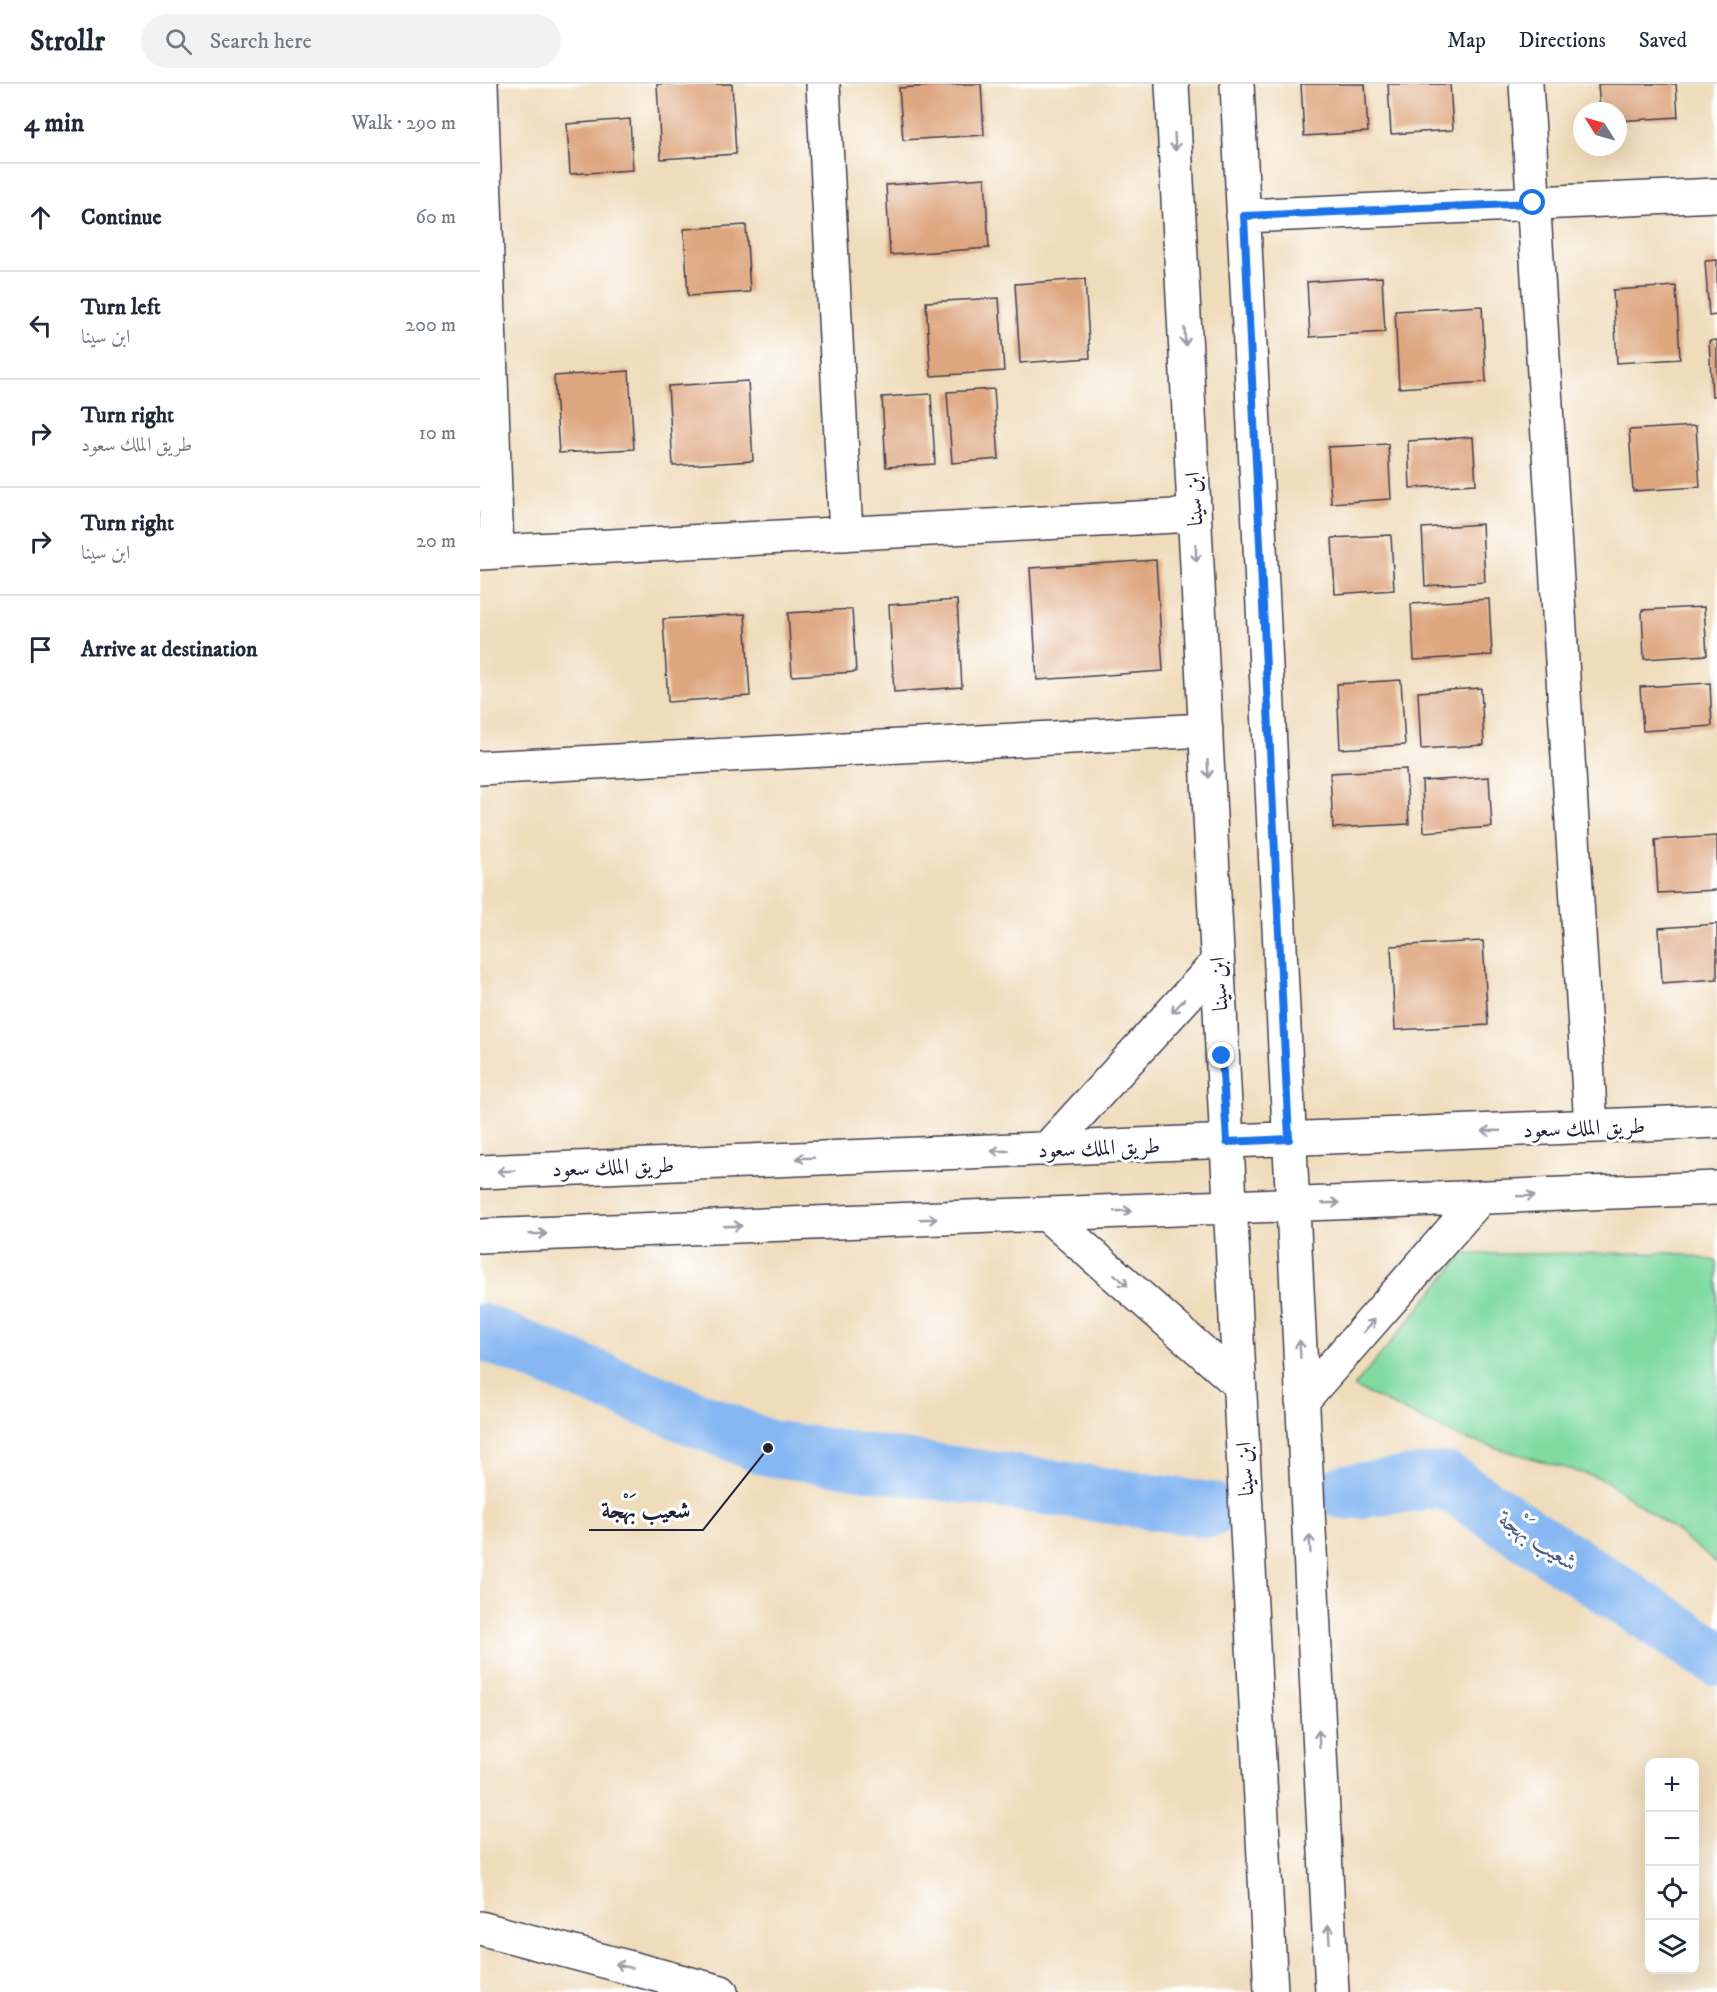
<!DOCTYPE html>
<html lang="en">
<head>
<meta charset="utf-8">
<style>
	body { margin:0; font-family:"IM FELL DW Pica",Amiri,serif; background:#f2f2f3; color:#1f2937 }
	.controls { position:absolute; right:18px; bottom:18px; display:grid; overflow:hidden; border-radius:12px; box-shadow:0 6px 24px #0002 }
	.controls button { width:54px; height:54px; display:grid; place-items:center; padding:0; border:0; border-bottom:2px solid #e0e1e3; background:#fff; color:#1f2937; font:30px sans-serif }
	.compass { position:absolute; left:1093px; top:18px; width:54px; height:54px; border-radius:50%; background:#fff; box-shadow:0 6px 24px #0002; rotate:307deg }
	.stop { position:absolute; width:18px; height:18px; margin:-14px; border:4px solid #1a73e8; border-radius:50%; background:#fff }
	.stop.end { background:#1a73e8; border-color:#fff; box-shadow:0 2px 6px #0008 }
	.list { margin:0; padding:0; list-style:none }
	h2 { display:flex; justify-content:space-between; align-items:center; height:78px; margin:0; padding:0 24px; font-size:26px }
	h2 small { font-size:20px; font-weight:400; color:#747a83 }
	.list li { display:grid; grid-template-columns:39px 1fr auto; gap:18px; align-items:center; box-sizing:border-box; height:108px; padding:0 24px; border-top:2px solid #e0e1e3 }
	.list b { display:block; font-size:22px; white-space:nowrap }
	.list p { margin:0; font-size:20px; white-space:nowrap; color:#747a83 }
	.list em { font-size:20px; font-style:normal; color:#747a83 }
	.icon { flex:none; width:33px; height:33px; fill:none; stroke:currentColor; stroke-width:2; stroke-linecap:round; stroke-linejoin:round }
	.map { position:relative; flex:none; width:1237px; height:1908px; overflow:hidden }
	header { display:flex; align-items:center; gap:36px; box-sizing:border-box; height:84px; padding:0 30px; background:#fff; border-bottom:2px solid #e0e1e3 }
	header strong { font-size:28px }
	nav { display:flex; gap:33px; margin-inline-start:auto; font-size:21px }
	.search { width:420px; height:54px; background:#f2f2f3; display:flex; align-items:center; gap:15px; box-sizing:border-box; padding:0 21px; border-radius:33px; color:#747a83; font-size:22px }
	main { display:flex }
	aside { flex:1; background:#fff }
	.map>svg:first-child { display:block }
	.green { fill:#80daa0; stroke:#517e6e; stroke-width:1.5 }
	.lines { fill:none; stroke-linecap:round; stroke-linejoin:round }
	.river { stroke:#86b7f2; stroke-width:56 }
	.building { fill:#dea67f }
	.minor-casing { stroke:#413e4e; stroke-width:36 }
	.minor { stroke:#fff; stroke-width:33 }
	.oneway { stroke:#9c9ca7 }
	.route { stroke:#1a73e8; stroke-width:8 }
	.labels { text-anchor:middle; stroke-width:6; stroke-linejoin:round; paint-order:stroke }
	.street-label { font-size:22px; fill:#22223b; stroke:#fff }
	.water-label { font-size:24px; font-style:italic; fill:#4a5e84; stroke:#fff }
	.leader { fill:none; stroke:#22223b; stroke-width:2 }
	.callout-dot { fill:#22223b; stroke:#fff; stroke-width:2 }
	.callout-label { font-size:24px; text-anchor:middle; font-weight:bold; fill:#22223b; stroke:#fff; stroke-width:6; stroke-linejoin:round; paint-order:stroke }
</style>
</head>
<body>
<header>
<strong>Strollr</strong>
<div class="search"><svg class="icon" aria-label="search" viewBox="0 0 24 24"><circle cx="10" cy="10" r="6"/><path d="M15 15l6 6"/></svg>Search here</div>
<nav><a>Map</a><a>Directions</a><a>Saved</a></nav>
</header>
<main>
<aside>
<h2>4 min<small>Walk · 290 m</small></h2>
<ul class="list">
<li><svg class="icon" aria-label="ahead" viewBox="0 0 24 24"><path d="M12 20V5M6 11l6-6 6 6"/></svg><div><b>Continue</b></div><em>60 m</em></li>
<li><svg class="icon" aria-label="left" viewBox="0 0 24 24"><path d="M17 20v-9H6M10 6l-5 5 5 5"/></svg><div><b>Turn left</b><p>ابن سينا</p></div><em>200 m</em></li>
<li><svg class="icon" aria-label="right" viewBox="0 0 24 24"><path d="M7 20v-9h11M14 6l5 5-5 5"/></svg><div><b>Turn right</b><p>طريق الملك سعود</p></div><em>10 m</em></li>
<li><svg class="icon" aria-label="right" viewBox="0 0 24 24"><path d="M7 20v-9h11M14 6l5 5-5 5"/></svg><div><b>Turn right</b><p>ابن سينا</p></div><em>20 m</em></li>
<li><svg class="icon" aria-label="arrive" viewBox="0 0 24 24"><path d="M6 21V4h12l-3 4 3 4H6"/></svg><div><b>Arrive at destination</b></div></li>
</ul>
</aside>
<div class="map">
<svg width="1237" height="1908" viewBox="0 0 1237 1908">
	<rect width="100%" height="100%" fill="#fff"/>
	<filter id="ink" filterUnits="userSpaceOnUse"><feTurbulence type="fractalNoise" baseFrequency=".0167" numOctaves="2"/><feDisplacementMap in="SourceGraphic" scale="12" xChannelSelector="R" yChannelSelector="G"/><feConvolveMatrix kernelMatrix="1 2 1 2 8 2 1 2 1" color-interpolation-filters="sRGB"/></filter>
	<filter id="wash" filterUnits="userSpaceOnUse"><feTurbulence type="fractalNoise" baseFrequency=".008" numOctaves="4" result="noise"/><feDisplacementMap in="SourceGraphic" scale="24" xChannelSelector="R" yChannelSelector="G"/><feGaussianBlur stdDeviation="1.35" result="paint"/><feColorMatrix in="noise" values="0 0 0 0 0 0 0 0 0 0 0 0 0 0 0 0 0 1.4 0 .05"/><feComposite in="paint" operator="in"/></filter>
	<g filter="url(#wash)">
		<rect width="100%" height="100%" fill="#efdcbb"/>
		<path class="green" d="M1195,1169L1237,1177V1480L1195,1446L1123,1395L979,1353L874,1303L984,1170Z"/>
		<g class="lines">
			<path class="river" d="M0,1247L288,1364L730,1426
				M865,1408L965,1396L1237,1574"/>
		</g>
		<g id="blocks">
			<path class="building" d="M177,0H252L256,70L181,75Z
				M484,0H501L504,51L423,56L419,4Z
				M821,0H885L888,48L824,52Z
				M908,0H970L973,46L911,50Z
				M1118,0H1196L1198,33L1138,37V27H1120Z
				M150,35L153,86L90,90L87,40Z
				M505,94L509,164L410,171L406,101Z
				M266,141L270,208L208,212L204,145Z
				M1237,176V231L1229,232L1225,177Z
				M902,193L905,248L830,253L827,198Z
				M605,195L610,274L540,279L535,200Z
				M1196,202L1200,275L1137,279L1133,206Z
				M519,214L524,287L451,292L446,218Z
				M1002,222L1006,298L919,304L915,227Z
				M1237,256V312H1232L1229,257Z
				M149,287L154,365L79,369L74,292Z
				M268,297L273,377L193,382L188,302Z
				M514,305L519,375L472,379L467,308Z
				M451,310L455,380L406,383L402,313Z
				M1216,342L1220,403L1153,407L1149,346Z
				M993,353L996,400L930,404L928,357Z
				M908,360L911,415L851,419L848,363Z
				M1002,440L1005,498L945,502L942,444Z
				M911,451L914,506L855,510L852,454Z
				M676,476L683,587L557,596L550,484Z
				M1009,515L1012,571L934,576L931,520Z
				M477,516L482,603L414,608L409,521Z
				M1224,523L1227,571L1164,575L1162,526Z
				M372,525L376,588L312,592L308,529Z
				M265,530L270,612L188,618L183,535Z
				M921,596L925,661L860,665L857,600Z
				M1230,599L1232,642L1163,647L1160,603Z
				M1001,604L1004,661L941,665L938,608Z
				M926,685L929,740L853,744L850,689Z
				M1009,693L1012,743L944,748L942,697Z
				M1237,752V806L1178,809L1175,756Z
				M1237,840V895L1182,899L1179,844Z
				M1003,857L1008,941L915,946L911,862Z"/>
		</g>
	</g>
	<g filter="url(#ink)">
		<use href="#blocks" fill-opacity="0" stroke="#413e4e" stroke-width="1.5"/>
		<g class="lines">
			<g class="minor-casing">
				<path id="minor" d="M1,0L17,468
					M343,0L366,450
					M692,0L791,1908
					M757,0L852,1908
					M1046,0L1111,1042
					M763,132L1237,111
					M0,469L714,431
					M0,684L726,646
					M567,1065L737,879
					M0,1088L1237,1037
					M566,1130L759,1300
					M0,1152L1237,1104
					M822,1317L1001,1113
					M0,1844L241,1908"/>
			</g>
			<use href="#minor" class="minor"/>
		</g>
		<defs><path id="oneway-shaft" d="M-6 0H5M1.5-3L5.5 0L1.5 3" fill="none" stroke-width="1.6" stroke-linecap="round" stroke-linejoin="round" transform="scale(1.5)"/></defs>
		<g class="oneway">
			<use href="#oneway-shaft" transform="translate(695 58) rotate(87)"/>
			<use href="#oneway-shaft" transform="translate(705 253) rotate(87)"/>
			<use href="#oneway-shaft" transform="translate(716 469) rotate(87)"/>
			<use href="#oneway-shaft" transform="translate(728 685) rotate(87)"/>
			<use href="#oneway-shaft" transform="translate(698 922) rotate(133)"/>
			<use href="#oneway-shaft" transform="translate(1011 1047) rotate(178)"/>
			<use href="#oneway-shaft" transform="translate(520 1067) rotate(178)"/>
			<use href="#oneway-shaft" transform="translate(325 1074) rotate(178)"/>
			<use href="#oneway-shaft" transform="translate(26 1087) rotate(178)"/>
			<use href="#oneway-shaft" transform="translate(1046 1112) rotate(-2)"/>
			<use href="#oneway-shaft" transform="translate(851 1119) rotate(-2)"/>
			<use href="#oneway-shaft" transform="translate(643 1127) rotate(-2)"/>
			<use href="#oneway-shaft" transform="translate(448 1135) rotate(-2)"/>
			<use href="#oneway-shaft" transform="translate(253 1142) rotate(-2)"/>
			<use href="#oneway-shaft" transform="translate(58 1150) rotate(-2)"/>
			<use href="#oneway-shaft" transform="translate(641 1196) rotate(41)"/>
			<use href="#oneway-shaft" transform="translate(889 1242) rotate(-49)"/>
			<use href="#oneway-shaft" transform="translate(820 1265) rotate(-93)"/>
			<use href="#oneway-shaft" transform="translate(830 1460) rotate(-93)"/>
			<use href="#oneway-shaft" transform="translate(839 1655) rotate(-93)"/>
			<use href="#oneway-shaft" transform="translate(849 1850) rotate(-93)"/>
			<use href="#oneway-shaft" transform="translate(144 1882) rotate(-165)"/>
		</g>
	</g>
	<g class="lines" filter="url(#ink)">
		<path class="route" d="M742,972L747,1058L809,1055L764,132L1053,119"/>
	</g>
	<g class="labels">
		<g class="street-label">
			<text transform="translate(713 415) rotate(-93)" y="8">ابن سينا</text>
			<text transform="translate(738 900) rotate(-93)" y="8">ابن سينا</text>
			<text transform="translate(1104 1043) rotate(-2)" y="8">طريق الملك سعود</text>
			<text transform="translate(619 1063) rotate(-2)" y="8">طريق الملك سعود</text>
			<text transform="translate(133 1082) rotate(-2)" y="8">طريق الملك سعود</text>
			<text transform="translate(764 1385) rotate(-93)" y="8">ابن سينا</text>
		</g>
		<g class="water-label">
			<text transform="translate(1059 1457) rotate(33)" y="8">شعيب بَهْجة</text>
		</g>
	</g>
	<path class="leader" d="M288 1364L223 1446H109"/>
	<circle class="callout-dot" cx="288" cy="1364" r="6"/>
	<g class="callout-label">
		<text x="166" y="1434">شعيب بَهْجة</text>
	</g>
</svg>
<div class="controls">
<button>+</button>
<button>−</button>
<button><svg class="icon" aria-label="locate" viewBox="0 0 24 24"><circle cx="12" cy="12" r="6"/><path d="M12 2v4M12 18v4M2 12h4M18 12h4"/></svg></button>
<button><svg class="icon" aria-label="layers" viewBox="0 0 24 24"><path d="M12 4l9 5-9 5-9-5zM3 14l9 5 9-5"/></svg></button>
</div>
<svg class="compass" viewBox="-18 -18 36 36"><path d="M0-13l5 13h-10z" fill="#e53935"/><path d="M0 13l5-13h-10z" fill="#747a83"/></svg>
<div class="stop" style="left:1053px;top:119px"></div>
<div class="stop end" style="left:742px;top:972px"></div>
</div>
</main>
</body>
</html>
